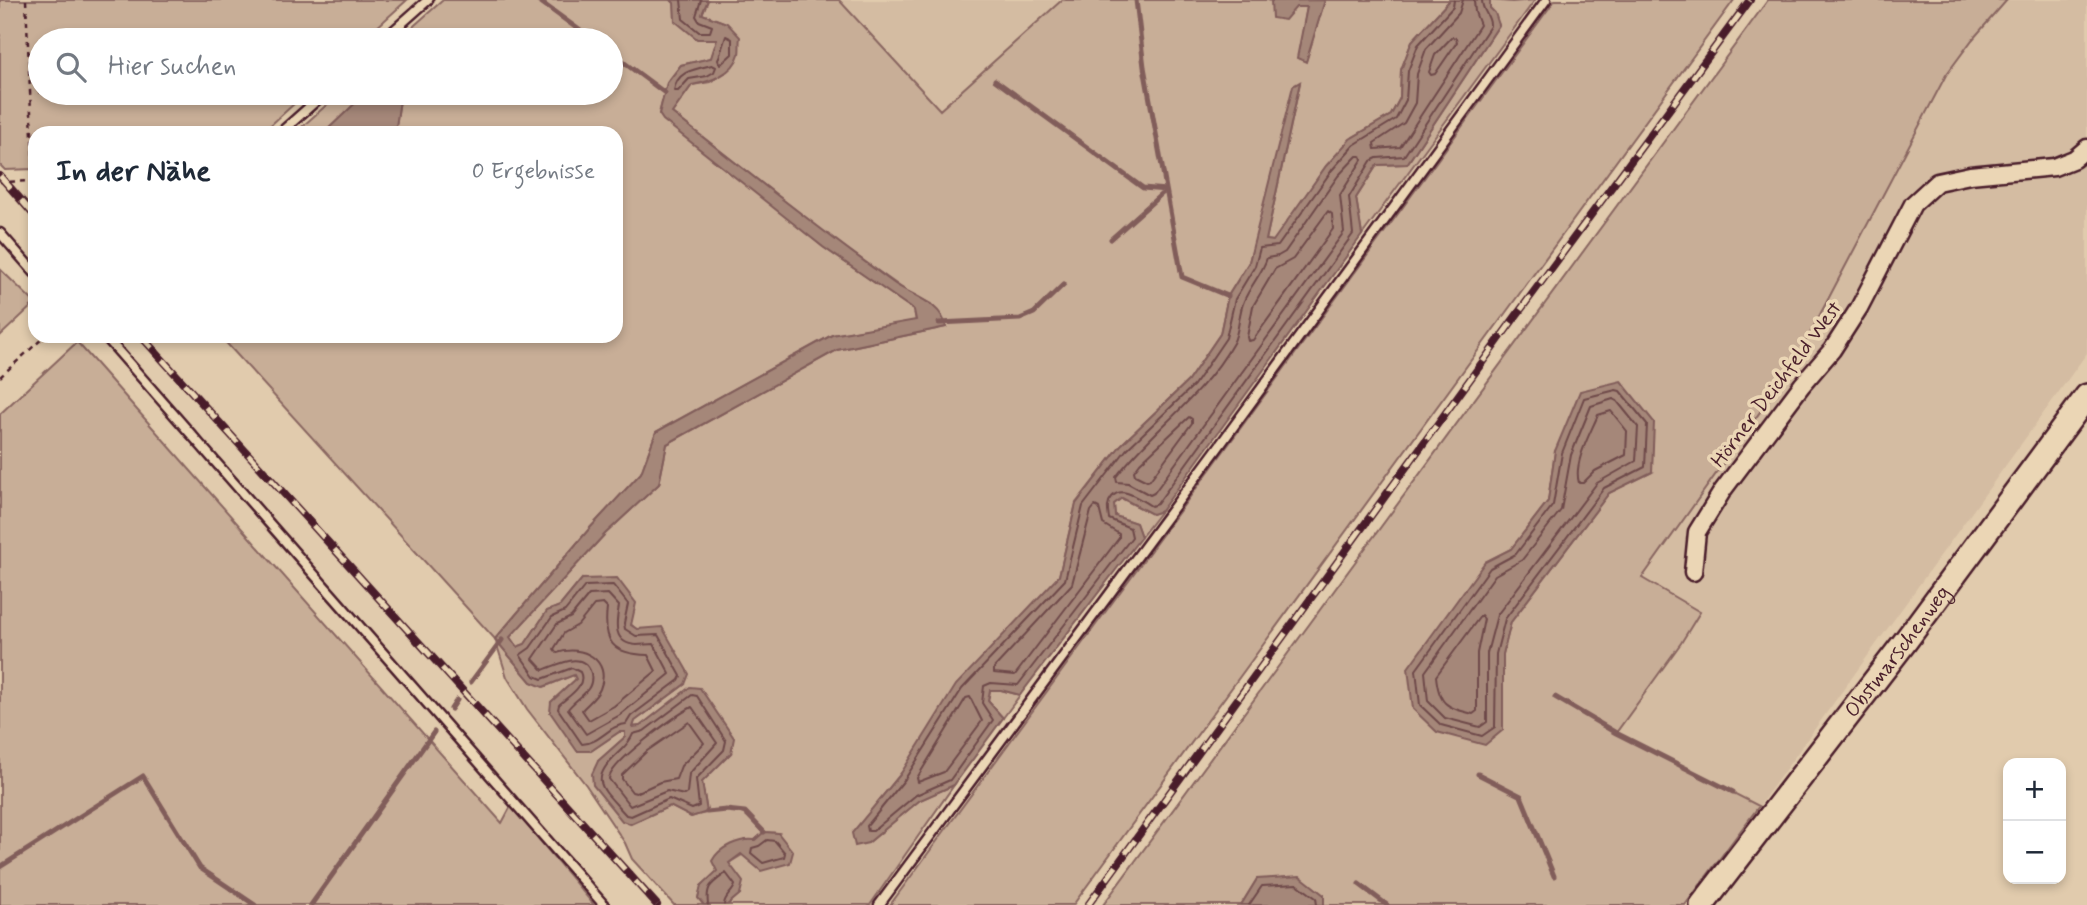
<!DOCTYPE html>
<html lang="de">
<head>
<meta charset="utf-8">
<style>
	body { margin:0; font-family:Mynerve,sans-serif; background:#f6f6f7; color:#1f2937 }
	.controls { position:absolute; right:21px; bottom:21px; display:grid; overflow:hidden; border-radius:14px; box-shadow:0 4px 10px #0003 }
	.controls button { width:63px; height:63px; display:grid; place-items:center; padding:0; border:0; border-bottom:2px solid #e0e1e3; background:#fff; color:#1f2937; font:35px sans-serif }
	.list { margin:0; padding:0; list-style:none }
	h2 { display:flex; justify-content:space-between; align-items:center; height:91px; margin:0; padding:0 28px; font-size:30px }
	h2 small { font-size:23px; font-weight:400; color:#747a83 }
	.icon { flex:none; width:38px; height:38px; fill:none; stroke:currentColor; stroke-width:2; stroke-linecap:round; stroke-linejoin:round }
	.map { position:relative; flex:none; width:2087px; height:905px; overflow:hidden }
	.search { position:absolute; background:#fff; box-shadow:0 4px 10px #0003; left:28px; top:28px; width:595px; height:77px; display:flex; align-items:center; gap:18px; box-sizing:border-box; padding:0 24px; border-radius:38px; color:#747a83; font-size:26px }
	.panel { position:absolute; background:#fff; box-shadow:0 4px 10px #0003; left:28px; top:126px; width:595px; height:217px; border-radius:21px }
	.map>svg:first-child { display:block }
	.built { fill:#d4bca2 }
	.green { fill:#c8ae97; stroke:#896661; stroke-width:2; fill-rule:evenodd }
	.water { fill:#a58779; stroke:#815d5a; stroke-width:2 }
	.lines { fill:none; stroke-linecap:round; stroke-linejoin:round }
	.shore { stroke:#6e494a; stroke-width:2 }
	.stream { stroke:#815d5a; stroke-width:5 }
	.lane-casing { stroke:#4a1f2b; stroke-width:13 }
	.street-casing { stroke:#4a1f2b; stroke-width:21 }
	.secondary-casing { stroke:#4a1f2b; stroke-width:28 }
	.path { stroke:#4a1f2b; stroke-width:2.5; stroke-dasharray:5 5; stroke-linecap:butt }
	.lane { stroke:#ebd6b5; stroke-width:8 }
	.street { stroke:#ebd6b5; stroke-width:16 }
	.secondary { stroke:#ebd6b5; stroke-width:23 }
	.rail-casing { stroke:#4a1f2b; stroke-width:8 }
	.rail { stroke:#ebd6b5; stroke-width:5; stroke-dasharray:16; stroke-linecap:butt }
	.labels { text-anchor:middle; stroke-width:7; stroke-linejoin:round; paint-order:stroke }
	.street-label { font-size:21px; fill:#4a1f2b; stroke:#ebd6b5 }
</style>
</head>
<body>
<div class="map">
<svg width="2087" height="905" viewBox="0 0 2087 905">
	<rect width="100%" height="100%" fill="#e1cbad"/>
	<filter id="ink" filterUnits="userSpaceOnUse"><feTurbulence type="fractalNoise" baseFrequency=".0143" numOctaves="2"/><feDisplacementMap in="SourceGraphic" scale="14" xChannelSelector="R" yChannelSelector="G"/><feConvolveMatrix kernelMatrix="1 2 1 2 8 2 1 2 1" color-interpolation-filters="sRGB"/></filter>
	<g filter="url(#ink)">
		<path class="built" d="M839,0H1062L940,110Z
			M2007,0H2087V353L1759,806L1616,733L1681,643L1700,612L1642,579L1794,364L1946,75L1972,40Z"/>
		<path class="green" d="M0,0H407L363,40H40V93H306L262,133H35V169L5,170L0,165Z
			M443,0H671L718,38L711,58L681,65L667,83L659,114L823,247L914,310L916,321L832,335L656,432L641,473L590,528L495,639L531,682L544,687L573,675L576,679L551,702L591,751L619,732H625V737L598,761L631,824L670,806L691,817C706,812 735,807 747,816C753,821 758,828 763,833L701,886L698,898L704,905H674L632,859L625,843L586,785L527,709L507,677L495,639L220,336H616V133H395L401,93H611V40H398Z
			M708,0H839L940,110L1062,0H1273L1271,1L1296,7H1307L1298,58L1306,61L1325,0H1450L1412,41L1401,70L1400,98L1391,115L1353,137L1326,166L1274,241L1266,240L1300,83L1249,262L1228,296L1220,334L1188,381L1123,443L1076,503L1059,576L853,833L868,843L920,800L954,785L870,905H727L740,894L729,863L778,833L764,832C742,809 740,809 707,812L702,782L731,753L640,726L633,727L635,721L685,684L636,629L582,579L560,606L547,611L525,644L517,647L509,638L605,534L659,484L667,444L837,350L946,327L931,304L906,291L829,236L672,113L692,85L710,82L725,73L726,23L702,14Z
			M1489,0L1512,2L1535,0L1362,235L1356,198L1377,165L1407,164L1499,25L1490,9Z
			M1555,0H1734L1073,905H890Z
			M1768,0H2007L1972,40L1946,75L1794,364L1642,578L1700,612L1681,643L1616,733L1759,806L1685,905H1324V895L1257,879L1241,905H1103ZM1555,451L1652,472L1609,493L1511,622L1503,654V730L1485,562L1511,549L1548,501Z
			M340,93H366L324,133H295Z
			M0,269L35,303L0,336Z
			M77,342L502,823L511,806L594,905H0V414Z
			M1121,498L1152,514L1161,511L1141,537L1136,523L1115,516L1114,504Z
			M990,690H1001L1020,695L1003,718L988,701Z"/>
		<path class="water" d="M671,0H708L702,14L727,23L740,37C739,42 740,49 739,54C734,74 709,82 692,85L672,113C746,171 819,229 895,284C913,296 942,303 946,327L837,350L667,444L659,484L605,534L510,637L517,647L525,644L547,611L560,606L582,579L617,578L636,603L631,625L637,629L662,627L689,674L685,684L635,721L633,727L640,726L690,687L700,688L734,738L731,753L702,782L707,812L691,817L670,806L630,824L622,821L593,785L592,774L598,761L625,737V732H619L591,751H577L550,712L551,702L576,679L574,675L543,687L531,682L495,639L590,528L641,473L656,432L832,335L916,320L914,310L823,247L663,120L659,114L667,83L681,65L711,58L717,39H697L675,21L674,3Z
			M1325,0L1306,62L1297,58L1307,7H1296L1285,20L1272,18L1271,1Z
			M1450,0H1490V8L1495,13L1499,25L1407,164L1377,165L1356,198L1362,235L1161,511L1152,514L1122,498L1114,504L1115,516L1136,523L1141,537L1020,695L1001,690H990L988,701L1003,718L954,785L920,800L868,843L855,846L852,833L900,775L956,685L1059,576L1076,504L1121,445L1188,381L1220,334L1228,296L1249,262L1293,86L1300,82L1266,240L1273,241L1326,166L1350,139L1391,115L1400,98L1401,70L1412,41Z
			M366,93H401L395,133H324Z
			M1621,381L1654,422L1652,472L1609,493L1511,622L1503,654V730L1485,745L1437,732L1413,709L1408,668L1485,562L1511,549L1548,501L1555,451L1580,391Z
			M764,832L778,833L793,852L790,863L761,871L741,854L729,863L743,882L740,894L727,905H704L698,898L701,886L717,871L712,861C719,847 740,838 755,840Z
			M1300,876L1324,895V905H1241L1257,879Z"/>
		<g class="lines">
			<path class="shore" d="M681,0L683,19L699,32H710L712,26L699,21L696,16L701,0
				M1454,0L1453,7L1418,45L1408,71L1406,100L1396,119L1354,145L1332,170L1278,246L1260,248L1255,266L1235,299L1226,338L1194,385L1126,450L1083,506L1065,580L962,689L905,779L867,826L868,831H873L916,795L950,780L993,720L982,703L984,686L991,683L1018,685L1132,537L1130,528L1109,519C1108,511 1106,504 1112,497C1123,485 1139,499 1151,506L1157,504L1353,234L1349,197L1371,161L1377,158L1404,156L1490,26C1491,16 1482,12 1482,0
				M1463,0L1459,13L1426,49L1417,74L1415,103L1404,123L1374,143L1375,149L1400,147L1480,25L1475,12L1474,0
				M726,36L732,39V54L720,65L718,60Z
				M1452,37L1456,38L1457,42L1435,74L1431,75L1429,72L1435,55Z
				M712,65L716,67L714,72L707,76L689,79L678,91H674C676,71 695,69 712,65Z
				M1357,156H1361L1362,160L1340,195L1344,232L1154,493L1150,495L1128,483L1117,482L1116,477C1153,429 1203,397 1233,343C1240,330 1238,314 1244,301C1250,286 1262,274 1267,258L1278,256L1285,252L1338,176Z
				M1328,211L1332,214L1333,229L1253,340L1248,341L1247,337L1253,306L1275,269L1293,259Z
				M1616,390L1620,391L1647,424L1645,467L1604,488L1505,619L1496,654L1495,727L1482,736L1441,725L1420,705L1416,670L1490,568L1516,554L1553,505L1562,453L1584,398Z
				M1613,399L1617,401L1638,427L1636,461L1597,483L1497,615L1487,653V722L1480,727L1445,718L1428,701L1425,672L1495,575L1522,560L1561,510L1571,455L1591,406Z
				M1611,411L1627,431L1626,455L1595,471L1583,483H1579C1573,463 1590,434 1598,415Z
				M1189,417L1192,419V423L1150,480L1147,481L1135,475L1134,471L1140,463Z
				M1095,506L1099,508L1103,524L1119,534V538L1015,675L994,673V668L1072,584L1091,511Z
				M613,585L628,604L624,623L625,629L636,636L658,635L681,676L679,680L631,716L626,724C609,725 599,744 582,744L558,709L559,705C568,696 587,686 580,672L572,668L542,679L535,676L520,655L530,648L552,617L565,611L585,586Z
				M608,594L619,606C616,622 612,644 637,645C642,645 648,644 654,644L670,674L620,715L586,734L568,709C573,702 582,697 588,689C591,685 592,679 591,673C583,649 558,665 543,670L533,659L557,624L571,617L589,595Z
				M594,605L603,604L607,608C603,642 612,654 648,655L656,671L614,706L589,720L582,710C588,703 596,698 600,689C612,660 582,644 557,653L554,649L564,633L578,625Z
				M1481,615L1484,619L1477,653V711L1473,714C1446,707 1439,705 1436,676Z
				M692,695L697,696L726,741L724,750L696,779L699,806L692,809L669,799L631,816L626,815C602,788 587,781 619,752C625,746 630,742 633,734L644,731Z
				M970,697L982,721L944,772L918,782L917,778L966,698Z
				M692,707L717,743L689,774L687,793L684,795L667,791L630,806L609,779C611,762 675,716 692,707Z
				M689,722L704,743L681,766L676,779L660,782L636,793L632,792L622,779V775L647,751Z
				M767,840L775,841L785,853L784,857L763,863L751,853L752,848L759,846Z
				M708,905C706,886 710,885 726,873L735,885C733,893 724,896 724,905
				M1249,905L1262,886L1297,884L1316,898L1317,905"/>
			<path class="stream" d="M538,0L593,40
				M1136,0L1144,67L1182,277L1228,296
				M611,53L665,93
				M995,80L1143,188L1166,190L1111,239
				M939,323L1020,319L1034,313L1064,284
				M471,682L502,640
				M1555,697L1616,733L1733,792
				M451,709L457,700
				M1478,774L1521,796L1554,876
				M707,812L726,810L745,812L764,832
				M0,867L143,776L200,868L255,905
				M1359,884L1387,905
				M311,905L434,732"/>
			<g class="lane-casing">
				<path id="lane" d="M383,40L428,0
					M280,133L325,93
					M0,233L35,273
					M105,336L604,905
					M879,905L1217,449L1546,0"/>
			</g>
			<g class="street-casing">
				<path id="street" d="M1693,572L1697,532L1723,490L1802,385L1832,350L1859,308L1913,204L1937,182L1970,175L2054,167L2074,159L2087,148"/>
			</g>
			<g class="secondary-casing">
				<g id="secondary">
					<path id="s1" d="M1702,905L1904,643L2087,396"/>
				</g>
			</g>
			<path class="path" d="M26,0L34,181
				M0,182L35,181
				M0,377L45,336"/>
			<use href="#lane" class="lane"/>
			<use href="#street" class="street"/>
			<use href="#secondary" class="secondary"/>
			<g class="rail-casing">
				<path id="rail" d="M0,176L35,216
					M141,336L657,905
					M1088,905L1516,316L1750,0"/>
			</g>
			<use href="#rail" class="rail"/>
		</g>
	</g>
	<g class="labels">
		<g class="street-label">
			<text transform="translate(1776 384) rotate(-53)" y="7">Hörner Deichfeld West</text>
			<text dy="7" stroke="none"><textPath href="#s1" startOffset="320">Obstmarschenweg</textPath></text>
		</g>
	</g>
</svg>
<div class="controls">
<button>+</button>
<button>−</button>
</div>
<div class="search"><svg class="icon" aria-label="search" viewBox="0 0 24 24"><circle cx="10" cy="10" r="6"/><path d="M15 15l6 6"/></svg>Hier suchen</div>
<section class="panel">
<h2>In der Nähe<small>0 Ergebnisse</small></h2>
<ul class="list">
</ul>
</section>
</div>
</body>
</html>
